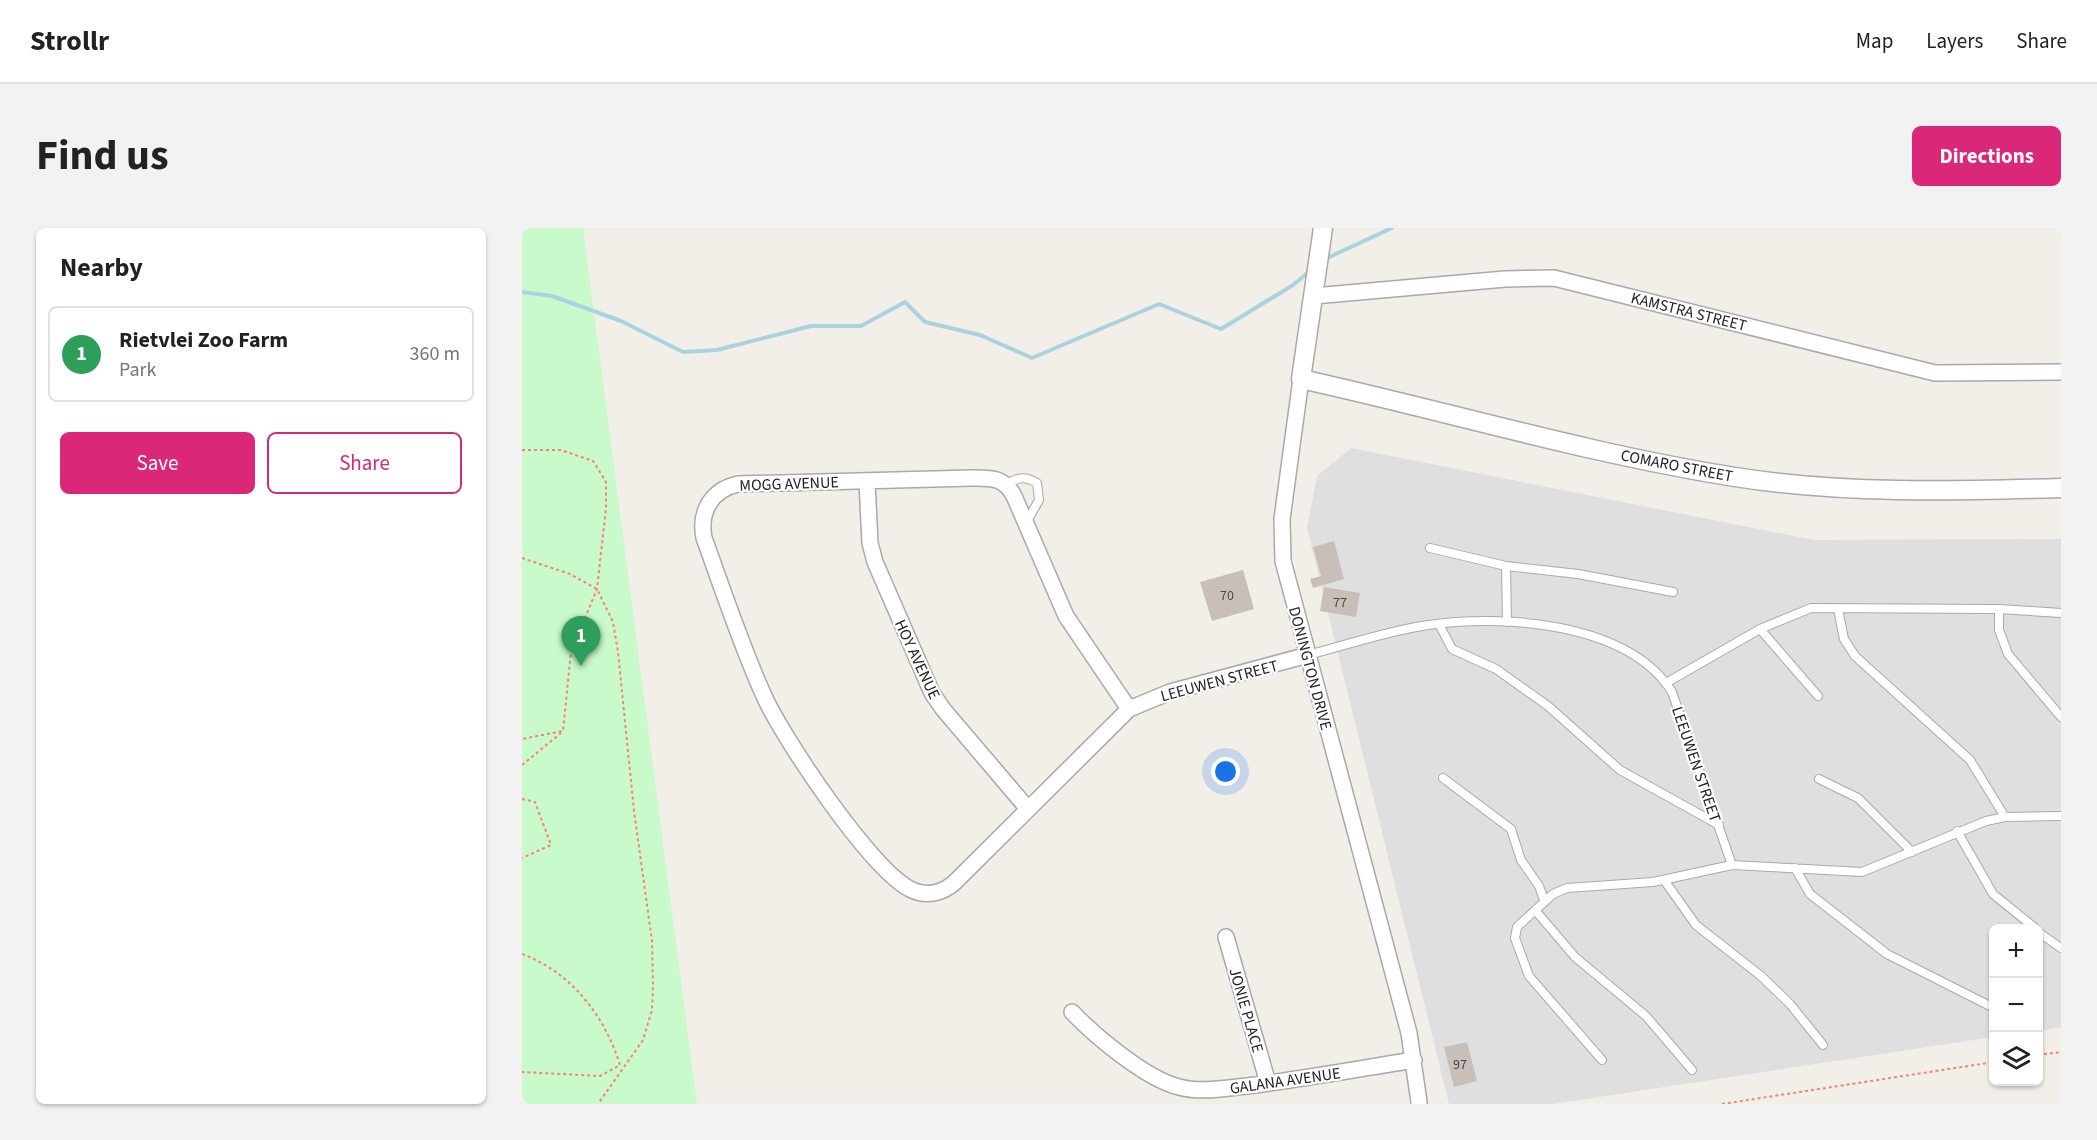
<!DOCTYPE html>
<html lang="en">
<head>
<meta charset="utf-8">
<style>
	body { margin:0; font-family:"Source Sans 3",sans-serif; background:#f2f2f2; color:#222 }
	.controls { position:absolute; right:18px; bottom:18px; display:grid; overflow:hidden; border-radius:9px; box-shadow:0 2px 4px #0004 }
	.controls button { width:54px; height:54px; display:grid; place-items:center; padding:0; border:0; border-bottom:2px solid #e0e0e0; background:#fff; color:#222; font:30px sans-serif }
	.you { position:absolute; left:704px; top:544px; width:21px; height:21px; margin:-15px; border:4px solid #fff; border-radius:50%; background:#1a73e8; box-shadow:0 0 0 9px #1a73e833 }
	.badge { display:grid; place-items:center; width:39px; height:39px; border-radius:50%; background:#db2777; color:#fff; font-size:20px; font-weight:700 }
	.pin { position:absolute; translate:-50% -50px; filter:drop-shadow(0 2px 3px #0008) }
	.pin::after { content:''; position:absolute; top:32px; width:21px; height:18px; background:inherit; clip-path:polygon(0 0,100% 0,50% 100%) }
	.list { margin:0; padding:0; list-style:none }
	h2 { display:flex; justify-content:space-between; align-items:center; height:78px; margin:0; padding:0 24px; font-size:26px }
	h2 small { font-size:20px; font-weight:400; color:#767676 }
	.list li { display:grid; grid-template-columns:39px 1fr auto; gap:18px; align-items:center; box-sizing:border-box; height:96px; margin:0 12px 12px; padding:0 12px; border:2px solid #e0e0e0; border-radius:9px }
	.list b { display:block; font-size:22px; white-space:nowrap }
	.list p { margin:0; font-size:20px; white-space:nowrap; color:#767676 }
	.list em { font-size:20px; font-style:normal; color:#767676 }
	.actions { display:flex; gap:12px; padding:18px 24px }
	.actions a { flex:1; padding:14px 0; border:2px solid #db2777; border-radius:9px; text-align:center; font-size:21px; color:#db2777 }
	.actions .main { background:#db2777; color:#fff }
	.icon { flex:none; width:33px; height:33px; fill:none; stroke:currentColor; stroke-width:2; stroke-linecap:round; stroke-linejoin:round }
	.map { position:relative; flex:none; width:1539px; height:876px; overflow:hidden; border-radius:9px }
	header { display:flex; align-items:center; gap:36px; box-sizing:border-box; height:84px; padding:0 30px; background:#fff; border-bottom:2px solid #e0e0e0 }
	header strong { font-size:28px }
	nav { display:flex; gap:33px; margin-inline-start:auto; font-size:21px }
	.intro { display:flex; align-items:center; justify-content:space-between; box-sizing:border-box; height:144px; padding:0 36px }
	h1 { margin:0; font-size:42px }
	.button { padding:15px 27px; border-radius:9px; background:#db2777; color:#fff; font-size:21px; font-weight:700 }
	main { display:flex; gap:36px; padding:0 36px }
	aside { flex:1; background:#fff; border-radius:9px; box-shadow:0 2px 4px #0004 }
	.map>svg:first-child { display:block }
	.residential { fill:#e0dfdf }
	.park { fill:#c8facc }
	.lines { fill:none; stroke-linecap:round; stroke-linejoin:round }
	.stream { stroke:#aad3df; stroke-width:4 }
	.building { fill:#c7bfb8 }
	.service-casing { stroke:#a9a9a9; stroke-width:10 }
	.minor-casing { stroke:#a9a9a9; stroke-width:18 }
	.tertiary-casing { stroke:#a9a9a9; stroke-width:21 }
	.path { stroke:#fa8072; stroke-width:2; stroke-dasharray:3 3; stroke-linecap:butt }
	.service { stroke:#fff; stroke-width:8 }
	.minor { stroke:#fff; stroke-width:15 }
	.tertiary { stroke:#fff; stroke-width:18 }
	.labels { text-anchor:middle; stroke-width:4.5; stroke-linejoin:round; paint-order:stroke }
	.number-label { font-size:14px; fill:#4b4948 }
	.street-label { font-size:16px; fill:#222; stroke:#fff }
</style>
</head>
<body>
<header>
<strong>Strollr</strong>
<nav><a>Map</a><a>Layers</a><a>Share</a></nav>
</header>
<div class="intro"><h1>Find us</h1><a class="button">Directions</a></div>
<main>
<aside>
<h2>Nearby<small></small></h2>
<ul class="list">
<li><span class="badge" style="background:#2e9e5b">1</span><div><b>Rietvlei Zoo Farm</b><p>Park</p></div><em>360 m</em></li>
</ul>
<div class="actions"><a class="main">Save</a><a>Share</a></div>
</aside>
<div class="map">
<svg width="1539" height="876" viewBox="0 0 1539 876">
	<rect width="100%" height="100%" fill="#f2efe9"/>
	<path class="residential" d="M829,220L1292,312L1539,311V799L1517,803L1516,700H1472L1471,809L1031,876H927L785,300L795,248Z"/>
	<path class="park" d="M0,0H61L175,876H0Z"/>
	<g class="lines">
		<path class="stream" d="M803,31L870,0
			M0,64L30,68L99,93L161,124L195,122L289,98H339L383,74L403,94L458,107L510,130L637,76L699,101L771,57L788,43"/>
	</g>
	<path class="building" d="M812,313L822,351L791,360L788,351L799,348L791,319Z
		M721,342L732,381L690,393L678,354Z
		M802,359L838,365L834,389L798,383Z
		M945,814L955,853L932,859L922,819Z"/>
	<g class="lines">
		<g class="service-casing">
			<path id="service" d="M485,256C497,249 503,248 515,255L517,272L504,295
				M908,320L984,338
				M1316,381L1322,411L1333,428L1448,532L1483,589
				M1477,381V402L1486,426L1539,489
				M985,394L984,338L1056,346L1151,364
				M917,396L930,421L974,441L1026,478L1098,542L1197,597
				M1238,401L1296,468
				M786,427C825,417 865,403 906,397C980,386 1106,394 1150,464L1210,637
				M1144,455L1238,401L1289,380L1477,381L1539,385
				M921,550L989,601L999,632L1017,658L1022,672
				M1297,551L1336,570L1390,624
				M1435,603L1471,666L1513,700
				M1273,640L1288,666L1365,726L1472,780
				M1142,652L1174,697L1239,748L1268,776L1301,817
				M1013,682L1053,729L1124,788L1170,842
				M1516,704L1539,720
				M1080,832L1007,748L993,710L995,699L1031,666L1045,660L1131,654L1210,637L1340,644L1464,593L1483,589L1539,588"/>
		</g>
		<g class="minor-casing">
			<path id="minor" d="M792,68L983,51L1032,50L1413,145L1539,144
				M779,151L760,291L761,333L887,805L897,874
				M345,254L348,315L353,334L410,465L421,481L506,581
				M607,481L544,388L492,268C482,249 469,250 450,250L216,256C189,262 177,284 182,310C201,362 219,417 242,468C261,510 350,644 390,662C405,669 420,665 432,655L607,481L648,464L786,427
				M704,709L746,855
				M550,784C573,808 624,851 657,859C679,865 703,860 725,858C781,851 836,841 892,832"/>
		</g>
		<g class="tertiary-casing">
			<path id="tertiary" d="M801,0L779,151C924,183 1067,226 1213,249C1321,266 1430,263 1539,260"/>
		</g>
		<path class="path" d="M0,222H39L71,233L84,254V280L75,361L49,424L41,503L0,511
			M0,330L48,346L75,361L91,394L96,424L112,583L130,713L131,757L130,782L121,812L76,876
			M0,537L39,505
			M0,571L13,574L29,617L0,630
			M0,726C49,744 83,788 98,837L78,848L0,844
			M1516,827L1539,824
			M1200,876L1472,834"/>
		<use href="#service" class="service"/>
		<use href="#minor" class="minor"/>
		<use href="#tertiary" class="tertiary"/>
	</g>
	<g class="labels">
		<g class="number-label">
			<text x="705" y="372">70</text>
			<text x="818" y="379">77</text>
			<text x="938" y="841">97</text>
		</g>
		<g class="street-label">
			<text transform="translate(1167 83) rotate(14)" y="6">KAMSTRA STREET</text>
			<text transform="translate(1155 237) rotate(11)" y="6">COMARO STREET</text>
			<text transform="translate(267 255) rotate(-2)" y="6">MOGG AVENUE</text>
			<text transform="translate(396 431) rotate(65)" y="6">HOY AVENUE</text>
			<text transform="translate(789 440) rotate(75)" y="6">DONINGTON DRIVE</text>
			<text transform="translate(697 452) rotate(-15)" y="6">LEEUWEN STREET</text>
			<text transform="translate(1175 536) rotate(71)" y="6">LEEUWEN STREET</text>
			<text transform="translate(725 782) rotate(74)" y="6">JONIE PLACE</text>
			<text transform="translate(763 852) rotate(-8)" y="6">GALANA AVENUE</text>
		</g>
	</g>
</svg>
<div class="controls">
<button>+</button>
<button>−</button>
<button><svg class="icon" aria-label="layers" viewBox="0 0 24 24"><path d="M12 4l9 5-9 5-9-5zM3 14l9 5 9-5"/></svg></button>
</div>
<div class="you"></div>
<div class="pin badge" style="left:59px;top:438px;background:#2e9e5b">1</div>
</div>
</main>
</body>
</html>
